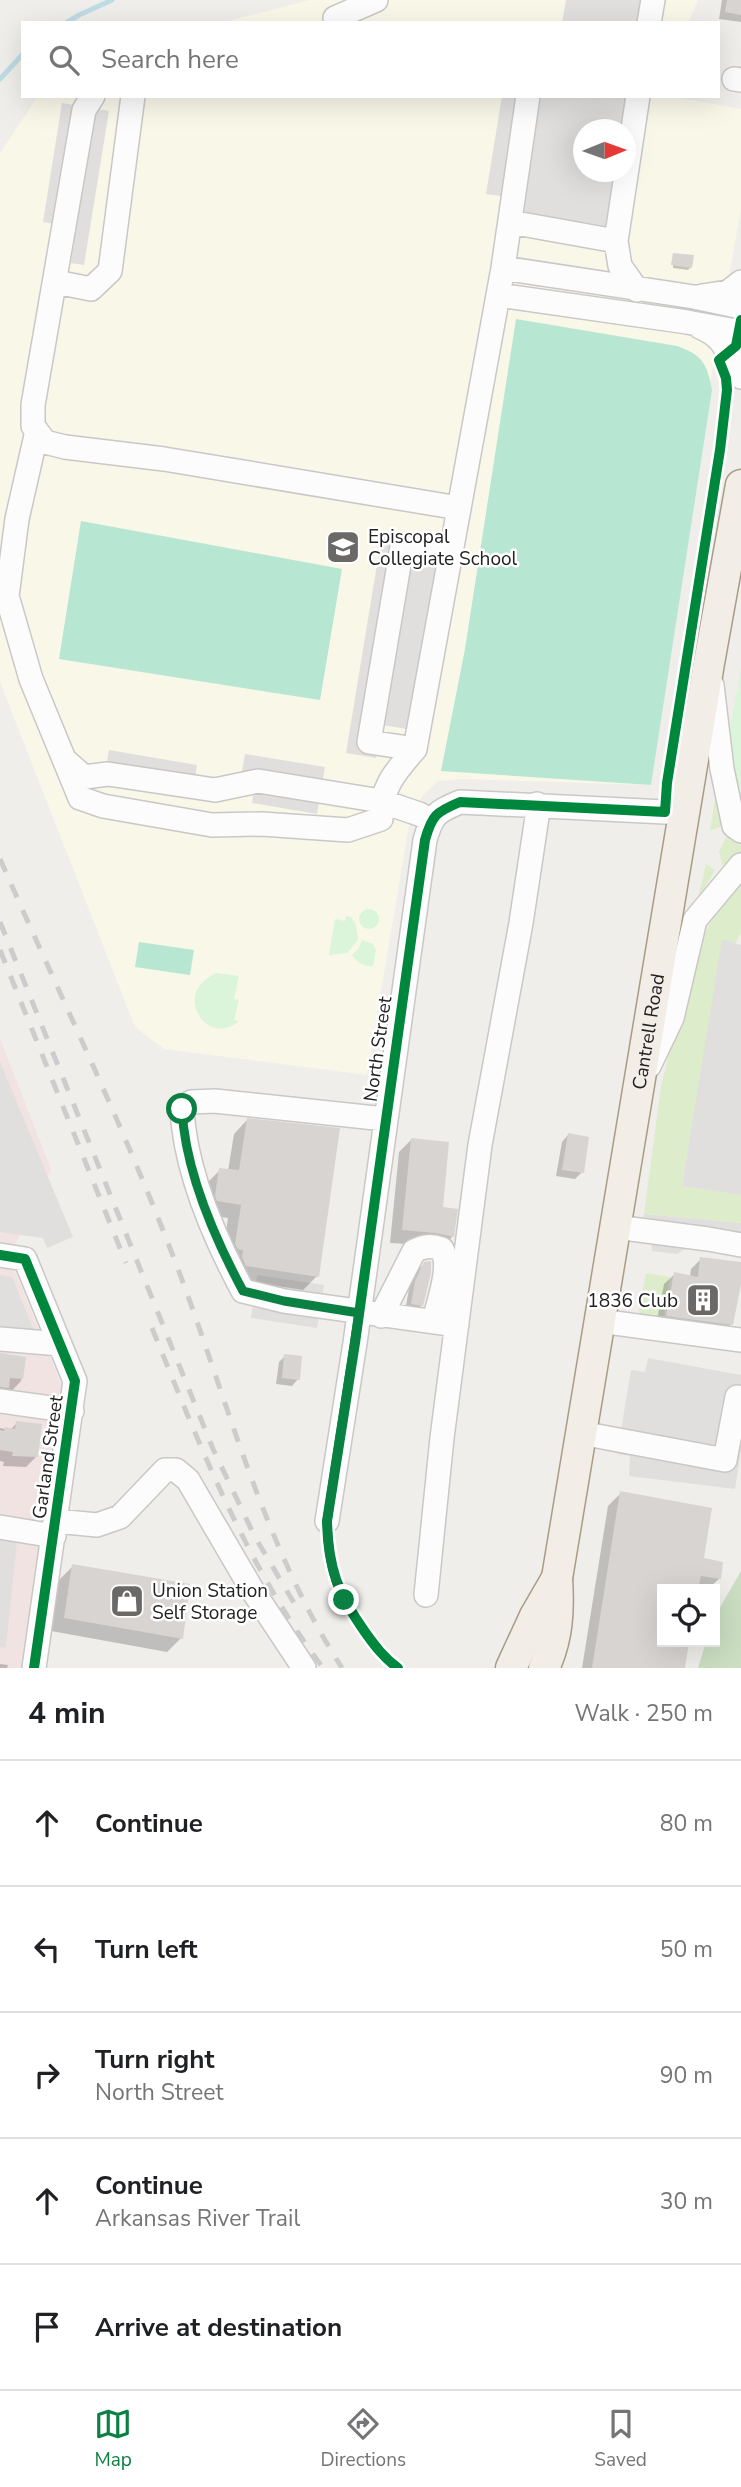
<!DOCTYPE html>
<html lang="en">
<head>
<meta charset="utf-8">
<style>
	body { margin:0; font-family:"Nunito Sans",sans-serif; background:#f2f2f2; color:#202124 }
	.controls { position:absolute; right:21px; bottom:21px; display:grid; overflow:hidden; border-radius:0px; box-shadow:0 7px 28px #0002 }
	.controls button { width:63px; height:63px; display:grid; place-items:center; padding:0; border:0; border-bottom:2px solid #e0e0e0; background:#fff; color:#202124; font:35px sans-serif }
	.compass { position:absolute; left:573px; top:119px; width:63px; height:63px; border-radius:50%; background:#fff; box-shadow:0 7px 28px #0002; rotate:89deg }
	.stop { position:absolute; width:21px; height:21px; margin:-16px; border:5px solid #0b8043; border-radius:50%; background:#fff }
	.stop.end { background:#0b8043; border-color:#fff; box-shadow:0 2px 7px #0008 }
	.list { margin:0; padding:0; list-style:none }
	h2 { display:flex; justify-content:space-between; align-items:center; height:91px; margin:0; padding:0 28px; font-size:30px }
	h2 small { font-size:23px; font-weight:400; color:#757577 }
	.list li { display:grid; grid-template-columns:46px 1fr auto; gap:21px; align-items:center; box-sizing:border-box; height:126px; padding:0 28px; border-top:2px solid #e0e0e0 }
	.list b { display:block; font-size:26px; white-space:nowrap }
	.list p { margin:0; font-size:23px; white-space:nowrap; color:#757577 }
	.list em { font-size:23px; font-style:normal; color:#757577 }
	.icon { flex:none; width:38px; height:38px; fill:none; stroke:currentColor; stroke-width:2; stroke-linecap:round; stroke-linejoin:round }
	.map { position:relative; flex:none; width:741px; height:1668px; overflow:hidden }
	.search { position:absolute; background:#fff; box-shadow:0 7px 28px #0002; left:21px; right:21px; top:21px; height:77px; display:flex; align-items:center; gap:18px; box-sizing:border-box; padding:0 24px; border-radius:0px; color:#757577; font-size:26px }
	.sheet { height:721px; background:#fff }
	nav { display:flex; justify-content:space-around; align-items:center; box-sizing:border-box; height:98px; border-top:2px solid #e0e0e0; background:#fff; font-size:19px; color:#757577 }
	nav a { display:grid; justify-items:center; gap:4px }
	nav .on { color:#0b8043 }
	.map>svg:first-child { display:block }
	.commercial { fill:#f1e3e1 }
	.education { fill:#f8f7e8; fill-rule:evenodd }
	.grass { fill:#ddeccb }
	.forest { fill:#cbdec1 }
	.park { fill:#daf5da }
	.pitch { fill:#b7e6d2 }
	.parking { fill:#e0dfde }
	.shadow { fill:#0003 }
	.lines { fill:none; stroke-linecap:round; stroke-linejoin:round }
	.stream { stroke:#bfdbe3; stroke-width:5 }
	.building { fill:#d7d4d2 }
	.minor-casing { stroke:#c9c8c7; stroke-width:26 }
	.major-casing { stroke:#a79c86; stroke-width:33 }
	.minor { stroke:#fdfcfc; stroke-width:23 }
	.major { stroke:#f3ede7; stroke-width:30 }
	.rail { stroke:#ccc; stroke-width:5; stroke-dasharray:14 14; stroke-linecap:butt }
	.cycleway-casing { stroke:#fff; stroke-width:15 }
	.cycleway { stroke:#00873e; stroke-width:10 }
	.route { stroke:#0b8043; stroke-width:9 }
	.labels { text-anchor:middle; stroke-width:5; stroke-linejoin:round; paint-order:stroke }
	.poi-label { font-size:19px; fill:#222; stroke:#fff; text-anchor:start }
	.street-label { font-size:19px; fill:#222; stroke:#fff }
</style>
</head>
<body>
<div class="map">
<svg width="741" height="1668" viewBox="0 0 741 1668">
	<rect width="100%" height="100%" fill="#f0eeeb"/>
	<path class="commercial" d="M0,1039L51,1169L9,1257L72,1411L33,1668H0Z"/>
	<path class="education" d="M309,0H698L688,23H221Z
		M40,96H669L741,109V209L705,411L651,785L462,779L438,781L424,794L411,813L367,1075L164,1049L135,1027L0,682V153L36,99ZM584,130H626V172H584Z"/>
	<path class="grass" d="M716,795L728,823L710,831L715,798Z
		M730,830L741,838V859L722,865L719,851Z
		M706,864L715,870L698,899Z
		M741,866V933L735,944L723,940L682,1186L741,1195V1223L644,1214L661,1086L693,958L709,925L711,910Z
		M646,1273L670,1277L663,1320L638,1316Z"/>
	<path class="forest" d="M741,1571V1668H698L706,1642H715V1616Z"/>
	<path class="park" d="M741,669V823L727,745Z
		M359 919a10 10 0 1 1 20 0a10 10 0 1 1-20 0Z
		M346,916L351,917L356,924L358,940L347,953L329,955L335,919L345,921Z
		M362,940L373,944L376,950L373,966C364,967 357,962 352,955L359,948Z
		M216,973L239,976L234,999L239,1000L234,1020L239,1021C208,1048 170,994 216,973Z"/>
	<path class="pitch" d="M516,319L677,346C703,355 707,364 712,390L651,785L441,771L465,649Z
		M81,521L342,569L320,700L59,659Z
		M139,942L194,950L190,975L135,967Z"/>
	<path class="parking" d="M566,0H643L640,23H562Z
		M502,96H517L501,196L486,194Z
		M534,96H626L621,129L584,130V172H615L607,226L516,212Z
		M62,103L109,111L84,265L71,263L76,228L43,222Z
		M382,534L412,540L441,563L413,730L382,725L376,758L346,753Z
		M109,750L197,765L192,798L103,784Z
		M245,754L325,767L317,814L252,803L254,789L241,777Z
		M722,939L741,945V1195L682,1186Z
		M0,1062L73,1237L47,1248L43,1238L0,1232Z
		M644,1214L741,1223V1252L692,1245L677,1254L652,1251L651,1240L640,1239Z
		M0,1275L12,1277L35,1333L0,1329Z
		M257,1275L324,1285L317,1328L251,1318Z
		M648,1358L741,1375V1451L735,1489L629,1476L630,1456L617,1454L631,1370L645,1372Z
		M0,1539L17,1541L6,1648L0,1647Z"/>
	<path class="shadow" d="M722,0H741V22L719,19Z
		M673,255L691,267L688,270L673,268Z
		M247,1120L317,1276L303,1290L232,1279L222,1258L228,1218L204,1214L207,1183L220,1170L228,1171L234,1134Z
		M568,1135L582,1172L575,1179L556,1176L562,1142Z
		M412,1139L452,1237L440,1249L423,1245L390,1243L399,1152Z
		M701,1259L741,1264V1275L731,1324L721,1334L656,1325L664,1284L675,1274L690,1277L691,1269Z
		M425,1263L422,1305L415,1312L405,1311L409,1289L418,1270Z
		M0,1355L24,1359L21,1381L9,1394L0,1393Z
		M285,1356L298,1379L292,1386L276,1384L279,1362Z
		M17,1423L36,1457L26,1467L3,1466L4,1462L0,1461V1428L10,1430Z
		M621,1493L702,1559L720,1578L708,1589H662V1642H688L683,1668H582L608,1506Z
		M73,1566L181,1638L167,1652L51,1631L59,1580Z
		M0,1664L8,1665L7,1668H0Z"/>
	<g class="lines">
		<path class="stream" d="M66,23L79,15L112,0
			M0,79L23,54"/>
	</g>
	<path class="building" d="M727,0H741V15L725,12Z
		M673,253L694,255L692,268L671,265Z
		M247,1118L340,1128L319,1277L246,1266L242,1257L243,1250L238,1249L235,1244L241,1205L217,1201L215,1196L219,1168L239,1170Z
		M568,1133L589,1137L584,1173L562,1170Z
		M411,1138L449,1142L443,1207L458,1209L454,1237L436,1233L402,1230Z
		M700,1257L741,1262V1284L733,1325L666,1316L674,1272L698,1277Z
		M431,1261V1273L423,1306L411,1304L415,1281L424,1262Z
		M0,1353L26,1357L23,1379L10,1378L9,1388L0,1387Z
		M284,1354L302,1356L300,1380L282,1378Z
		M16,1421L42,1424L38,1457L12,1456L13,1452L0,1450V1430L4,1431L5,1427L15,1429Z
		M620,1491L712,1508L704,1558L723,1562L721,1579L701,1576L698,1589H662V1642H689L685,1668H592Z
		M72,1564L190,1584L183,1639L64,1618Z"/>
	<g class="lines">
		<g class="minor-casing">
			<path id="minor" d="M337,23L335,18L376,0
				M649,23L653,0
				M734,79L741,80
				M93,96L84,110L33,405V426L45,442L65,447L164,459L459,508
				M510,222L616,241
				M503,268L694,297L741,307
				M56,282L91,289L110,271L133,96
				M637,290L620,266L616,241L638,96
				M498,295L687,322L741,332
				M702,296L728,292L741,282
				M700,327C727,338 727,355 741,377
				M37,431L17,519L7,596L31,679L80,798L103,806L212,825L262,824L348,830L381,819C381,787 395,772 415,749L503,268L528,96
				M712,685L722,769L734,826L741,831
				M415,749L369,742L402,547L451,555
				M66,761L84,777L108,774L215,790L258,781L381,801L419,814L431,820
				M649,1066L672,1018L695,920L741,865
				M385,1119L215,1101L191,1102L182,1109C185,1171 214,1237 243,1291L284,1301L457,1325
				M616,1227L708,1239L741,1245
				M0,1255L25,1259L75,1381L34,1668
				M381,1316L414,1251C424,1246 431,1245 442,1249C452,1268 438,1301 434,1322
				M600,1321L741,1340
				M0,1339L60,1344
				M0,1401L72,1411
				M581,1433L725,1460L737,1397L741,1398
				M56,1521L97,1525L120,1517L165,1470H176L188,1480L251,1588L304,1668
				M327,1521L355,1343L425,840C432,815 436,812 460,802L685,813
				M0,1527L54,1536
				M426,1595L442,1438L480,1145L521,923L537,817V804"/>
		</g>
		<g class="major-casing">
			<g id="major">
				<path d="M511,1668L535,1616L557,1578"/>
				<path id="s1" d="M544,1668C558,1638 559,1610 557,1578L709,663L741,485"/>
			</g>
		</g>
		<use href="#minor" class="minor"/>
		<use href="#major" class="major"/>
		<path class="rail" d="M0,859C61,998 128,1135 181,1277C230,1409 265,1548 342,1668
			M0,922L213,1449L255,1537L294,1603
			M0,950L126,1263
			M152,1328C200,1446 246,1565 323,1668"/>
		<g class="cycleway-casing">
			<path id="cycleway" d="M0,1255L25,1259L75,1381L34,1668
				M398,1668C384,1658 375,1646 365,1632C338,1594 328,1568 327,1521L355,1343L425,840C432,815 436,812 460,802L665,812L667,783L720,450L727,390L726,378L719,360L736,346L741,320"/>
		</g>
		<use href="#cycleway" class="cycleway"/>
	</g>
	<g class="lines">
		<path class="route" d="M182,1109C185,1171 214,1237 243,1291L284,1301L359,1313L327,1521C328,1549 331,1575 344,1600"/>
	</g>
	<defs>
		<g id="school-square" transform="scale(1.75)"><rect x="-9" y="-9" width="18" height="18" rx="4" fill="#6a6968" stroke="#fff"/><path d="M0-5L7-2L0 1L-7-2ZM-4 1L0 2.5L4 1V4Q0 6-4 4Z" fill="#fff"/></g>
		<g id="building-square" transform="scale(1.75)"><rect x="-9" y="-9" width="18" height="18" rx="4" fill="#6a6968" stroke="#fff"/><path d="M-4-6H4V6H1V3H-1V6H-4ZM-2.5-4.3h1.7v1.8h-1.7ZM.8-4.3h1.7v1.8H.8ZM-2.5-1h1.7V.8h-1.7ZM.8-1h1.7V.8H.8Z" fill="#fff"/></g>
		<g id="shop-square" transform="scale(1.75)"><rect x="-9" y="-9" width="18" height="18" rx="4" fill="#6a6968" stroke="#fff"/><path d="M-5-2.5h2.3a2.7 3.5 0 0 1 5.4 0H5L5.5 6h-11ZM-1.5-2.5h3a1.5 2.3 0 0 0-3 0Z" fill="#fff"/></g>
	</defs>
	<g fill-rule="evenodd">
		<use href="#school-square" x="343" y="547"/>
		<use href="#building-square" x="703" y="1300"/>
		<use href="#shop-square" x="127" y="1601"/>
	</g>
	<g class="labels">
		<g class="poi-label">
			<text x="368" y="543">Episcopal<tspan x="368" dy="22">Collegiate School</tspan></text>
			<text x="678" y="1307" text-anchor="end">1836 Club</text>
			<text x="152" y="1597">Union Station<tspan x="152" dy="22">Self Storage</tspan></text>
		</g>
		<g class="street-label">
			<text dy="7" stroke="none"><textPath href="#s1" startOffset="646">Cantrell Road</textPath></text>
			<text transform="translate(377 1049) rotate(-82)" y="7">North Street</text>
			<text transform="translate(47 1457) rotate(-82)" y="7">Garland Street</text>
		</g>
	</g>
</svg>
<div class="controls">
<button><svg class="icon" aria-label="locate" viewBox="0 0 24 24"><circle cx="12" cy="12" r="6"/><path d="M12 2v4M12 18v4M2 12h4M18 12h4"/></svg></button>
</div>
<svg class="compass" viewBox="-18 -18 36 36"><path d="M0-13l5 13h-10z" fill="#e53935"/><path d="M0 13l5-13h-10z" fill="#757577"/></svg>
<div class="stop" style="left:182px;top:1109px"></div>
<div class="stop end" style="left:344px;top:1600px"></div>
<div class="search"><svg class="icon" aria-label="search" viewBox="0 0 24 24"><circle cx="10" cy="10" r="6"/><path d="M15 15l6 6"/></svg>Search here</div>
</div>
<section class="sheet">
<h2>4 min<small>Walk · 250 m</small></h2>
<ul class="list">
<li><svg class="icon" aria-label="ahead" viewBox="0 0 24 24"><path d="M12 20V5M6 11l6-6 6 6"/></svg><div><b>Continue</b></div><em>80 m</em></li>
<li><svg class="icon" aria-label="left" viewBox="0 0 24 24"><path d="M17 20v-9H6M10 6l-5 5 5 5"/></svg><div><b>Turn left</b></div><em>50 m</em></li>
<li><svg class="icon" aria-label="right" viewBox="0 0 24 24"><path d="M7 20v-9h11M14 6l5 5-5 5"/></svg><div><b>Turn right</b><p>North Street</p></div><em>90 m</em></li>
<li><svg class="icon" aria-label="ahead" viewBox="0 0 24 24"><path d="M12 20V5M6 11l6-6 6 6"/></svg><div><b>Continue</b><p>Arkansas River Trail</p></div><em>30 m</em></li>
<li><svg class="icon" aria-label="arrive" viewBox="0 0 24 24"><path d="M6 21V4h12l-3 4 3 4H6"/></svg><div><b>Arrive at destination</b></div></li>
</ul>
</section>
<nav>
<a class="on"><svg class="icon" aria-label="map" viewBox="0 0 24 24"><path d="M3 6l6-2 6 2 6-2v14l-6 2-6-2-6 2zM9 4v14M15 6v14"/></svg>Map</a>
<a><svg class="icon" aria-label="directions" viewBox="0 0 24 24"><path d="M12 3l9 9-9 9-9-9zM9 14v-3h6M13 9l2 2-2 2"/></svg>Directions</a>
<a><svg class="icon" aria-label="saved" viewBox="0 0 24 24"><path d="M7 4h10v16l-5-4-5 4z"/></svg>Saved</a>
</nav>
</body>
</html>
